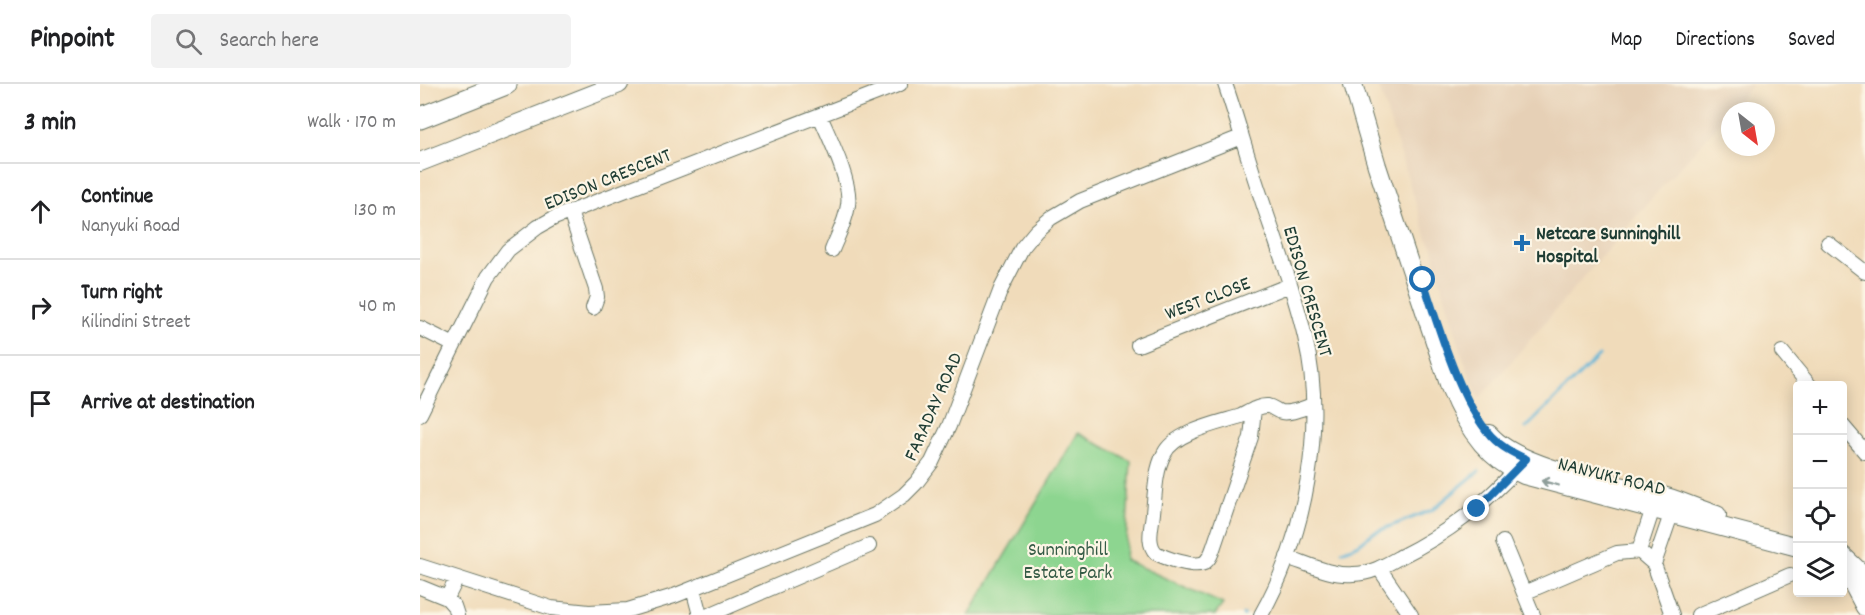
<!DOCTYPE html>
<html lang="en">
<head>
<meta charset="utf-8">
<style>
	body { margin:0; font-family:Dekko,sans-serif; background:#f2f2f2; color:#202124 }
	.controls { position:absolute; right:18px; bottom:18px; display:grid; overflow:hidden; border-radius:6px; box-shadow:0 3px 15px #0003 }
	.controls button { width:54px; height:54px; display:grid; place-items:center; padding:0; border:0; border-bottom:2px solid #e0e0e0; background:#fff; color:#202124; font:30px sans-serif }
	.compass { position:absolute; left:1301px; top:18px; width:54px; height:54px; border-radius:50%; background:#fff; box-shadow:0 3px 15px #0003; rotate:149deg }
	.stop { position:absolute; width:18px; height:18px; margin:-14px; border:4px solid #1f6fb2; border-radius:50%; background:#fff }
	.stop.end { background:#1f6fb2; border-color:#fff; box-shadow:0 2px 6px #0008 }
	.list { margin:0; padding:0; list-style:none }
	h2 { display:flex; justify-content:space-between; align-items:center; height:78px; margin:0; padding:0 24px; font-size:26px }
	h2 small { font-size:20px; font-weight:400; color:#757577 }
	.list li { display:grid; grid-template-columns:39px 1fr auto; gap:18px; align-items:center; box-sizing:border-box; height:96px; padding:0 24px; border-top:2px solid #e0e0e0 }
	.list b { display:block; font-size:22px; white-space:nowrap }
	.list p { margin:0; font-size:20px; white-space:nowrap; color:#757577 }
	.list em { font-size:20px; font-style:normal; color:#757577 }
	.icon { flex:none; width:33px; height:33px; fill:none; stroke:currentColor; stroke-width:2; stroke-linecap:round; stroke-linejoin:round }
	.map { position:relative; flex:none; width:1445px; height:531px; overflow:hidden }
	header { display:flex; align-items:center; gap:36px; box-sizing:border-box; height:84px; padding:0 30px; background:#fff; border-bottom:2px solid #e0e0e0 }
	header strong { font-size:28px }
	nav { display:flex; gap:33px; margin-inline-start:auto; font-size:21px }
	.search { width:420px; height:54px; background:#f2f2f2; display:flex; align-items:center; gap:15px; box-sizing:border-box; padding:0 21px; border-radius:6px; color:#757577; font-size:22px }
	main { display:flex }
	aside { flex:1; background:#fff }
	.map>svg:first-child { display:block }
	.built { fill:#e6d0b6 }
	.green { fill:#8dd590; stroke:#568962; stroke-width:1.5 }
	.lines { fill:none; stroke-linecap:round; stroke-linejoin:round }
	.stream { stroke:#56b0d4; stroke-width:3 }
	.minor-casing { stroke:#687463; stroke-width:16 }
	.major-casing { stroke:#687463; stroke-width:20 }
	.highway-casing { stroke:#687463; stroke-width:23 }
	.minor { stroke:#fff; stroke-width:14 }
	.major { stroke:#fff; stroke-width:18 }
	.highway { stroke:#fff; stroke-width:21 }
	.oneway { stroke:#8f9e9a }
	.route { stroke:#1f6fb2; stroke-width:8 }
	.poi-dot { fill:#1f6fb2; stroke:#fcf5e5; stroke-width:2 }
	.labels { text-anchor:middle; stroke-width:4.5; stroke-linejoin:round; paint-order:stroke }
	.street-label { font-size:20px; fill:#1f3d34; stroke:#fcf5e5 }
	.poi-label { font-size:20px; font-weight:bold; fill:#1f3d34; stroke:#fcf5e5; text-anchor:start }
	.park-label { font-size:20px; fill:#355b46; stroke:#fcf5e5 }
</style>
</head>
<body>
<header>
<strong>Pinpoint</strong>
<div class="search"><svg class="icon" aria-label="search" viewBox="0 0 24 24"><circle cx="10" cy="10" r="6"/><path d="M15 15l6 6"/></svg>Search here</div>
<nav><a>Map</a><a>Directions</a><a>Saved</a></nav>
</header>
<main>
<aside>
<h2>3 min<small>Walk · 170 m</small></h2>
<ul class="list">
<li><svg class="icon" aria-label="ahead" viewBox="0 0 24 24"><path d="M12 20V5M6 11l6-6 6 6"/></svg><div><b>Continue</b><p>Nanyuki Road</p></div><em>130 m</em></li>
<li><svg class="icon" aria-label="right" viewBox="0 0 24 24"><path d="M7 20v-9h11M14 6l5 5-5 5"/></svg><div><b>Turn right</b><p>Kilindini Street</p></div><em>40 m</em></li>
<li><svg class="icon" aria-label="arrive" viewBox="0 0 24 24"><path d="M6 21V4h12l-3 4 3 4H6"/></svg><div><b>Arrive at destination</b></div></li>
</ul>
</aside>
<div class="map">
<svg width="1445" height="531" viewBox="0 0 1445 531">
	<rect width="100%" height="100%" fill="#fcf5e5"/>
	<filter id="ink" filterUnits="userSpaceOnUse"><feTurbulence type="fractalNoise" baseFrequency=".0167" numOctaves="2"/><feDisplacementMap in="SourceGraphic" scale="12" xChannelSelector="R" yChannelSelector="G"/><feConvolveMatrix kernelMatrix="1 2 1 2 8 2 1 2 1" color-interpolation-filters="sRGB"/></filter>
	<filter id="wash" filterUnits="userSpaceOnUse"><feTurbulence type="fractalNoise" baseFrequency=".008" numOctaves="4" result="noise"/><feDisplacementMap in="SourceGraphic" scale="24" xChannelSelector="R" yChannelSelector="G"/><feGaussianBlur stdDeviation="1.35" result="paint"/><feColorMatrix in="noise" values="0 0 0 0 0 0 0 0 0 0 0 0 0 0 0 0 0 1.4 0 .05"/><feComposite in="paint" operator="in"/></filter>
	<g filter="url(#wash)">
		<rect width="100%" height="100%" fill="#f0dbba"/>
		<path class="built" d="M958,0H1333L1281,60L1245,99L1059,315L1043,273L1016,183L1013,163L1007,155Z"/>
		<path class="green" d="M658,349L711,377L705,476L803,520L795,531H549Z"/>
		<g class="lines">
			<path class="stream" d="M1106,344L1179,272
				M922,467L939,460L953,449L1012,426L1059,387
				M823,531H824"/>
		</g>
	</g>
	<g filter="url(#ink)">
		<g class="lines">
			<g class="minor-casing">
				<path id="minor" d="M805,0C818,37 828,76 841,113C856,159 874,205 885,253C906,342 886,451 841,531
					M400,32C409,53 432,99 428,121C426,137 418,151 412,166
					M150,128L176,205L177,213L173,224
					M1408,159L1445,188
					M0,244L34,261
					M718,261L870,201
					M1362,268L1390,302
					M834,325L831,353L794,462C792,468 790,475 784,479C774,484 745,474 736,469C726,459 732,442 733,429C735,410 735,387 744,370C754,348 799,339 821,332C829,328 839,321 848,322C853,323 856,327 861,328C871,330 883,324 893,321
					M0,330L68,193L88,166L118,143L134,134L480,0
					M1422,341L1445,368
					M1083,458L1113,531
					M1219,467L1235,418
					M867,473C888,480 911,492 933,490C951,490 966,481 980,473C1030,448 1062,422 1100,382
					M1234,480L1254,422
					M0,482L131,524L169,528L208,526L254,512L455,431L484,411L496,399L512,378L529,342L581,205L602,164L616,147L631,134L660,117L821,53
					M959,484L991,531
					M0,503L27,514
					M273,505L280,531
					M1104,509L1197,469L1219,467L1234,480L1252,531
					M37,531L34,522L27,514L37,494
					M289,531L449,462
					M1278,531L1370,491"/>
			</g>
			<g class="major-casing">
				<path id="major" d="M933,0L957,82L1030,303C1044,339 1066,375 1104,391L1378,463
					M0,78L199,0
					M1069,350C1099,385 1191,399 1236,410C1257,415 1277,425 1297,431
					M1422,471L1439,487L1445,496
					M1422,487L1434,502L1445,523"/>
			</g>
			<g class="highway-casing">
				<path id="highway" d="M0,34L86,0"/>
			</g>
			<use href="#minor" class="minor"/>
			<use href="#major" class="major"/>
			<use href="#highway" class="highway"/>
		</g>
		<defs><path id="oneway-shaft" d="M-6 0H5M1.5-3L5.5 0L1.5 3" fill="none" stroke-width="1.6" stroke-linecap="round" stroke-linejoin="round" transform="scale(1.5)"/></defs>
		<use class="oneway" href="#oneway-shaft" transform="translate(1130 399) rotate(-165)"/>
	</g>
	<g class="lines" filter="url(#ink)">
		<path class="route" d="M1003,196C1018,241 1040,318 1071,352C1081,363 1093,369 1106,375L1057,425"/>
	</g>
	<path class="poi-dot" d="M1099 150h6v6h6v6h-6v6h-6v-6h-6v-6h6z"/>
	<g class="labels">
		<g class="street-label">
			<text transform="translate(187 94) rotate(-22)" y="7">EDISON CRESCENT</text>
			<text transform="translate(889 207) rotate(74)" y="7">EDISON CRESCENT</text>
			<text transform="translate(787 213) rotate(-21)" y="7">WEST CLOSE</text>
			<text transform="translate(512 322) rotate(-66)" y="7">FARADAY ROAD</text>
			<text transform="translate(1192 391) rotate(14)" y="7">NANYUKI ROAD</text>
		</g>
		<g class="poi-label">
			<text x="1116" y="155">Netcare Sunninghill<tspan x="1116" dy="23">Hospital</tspan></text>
		</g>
		<g class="park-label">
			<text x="648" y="471">Sunninghill<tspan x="648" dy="23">Estate Park</tspan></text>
		</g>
	</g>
</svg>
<div class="controls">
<button>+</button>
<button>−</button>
<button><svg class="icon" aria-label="locate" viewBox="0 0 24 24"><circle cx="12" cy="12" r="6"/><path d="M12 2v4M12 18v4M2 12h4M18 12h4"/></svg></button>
<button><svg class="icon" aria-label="layers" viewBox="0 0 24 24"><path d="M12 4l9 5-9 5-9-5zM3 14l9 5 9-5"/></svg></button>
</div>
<svg class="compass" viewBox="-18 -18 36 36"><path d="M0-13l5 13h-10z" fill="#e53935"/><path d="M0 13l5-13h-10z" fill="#757577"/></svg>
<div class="stop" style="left:1003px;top:196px"></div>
<div class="stop end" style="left:1057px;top:425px"></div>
</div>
</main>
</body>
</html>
